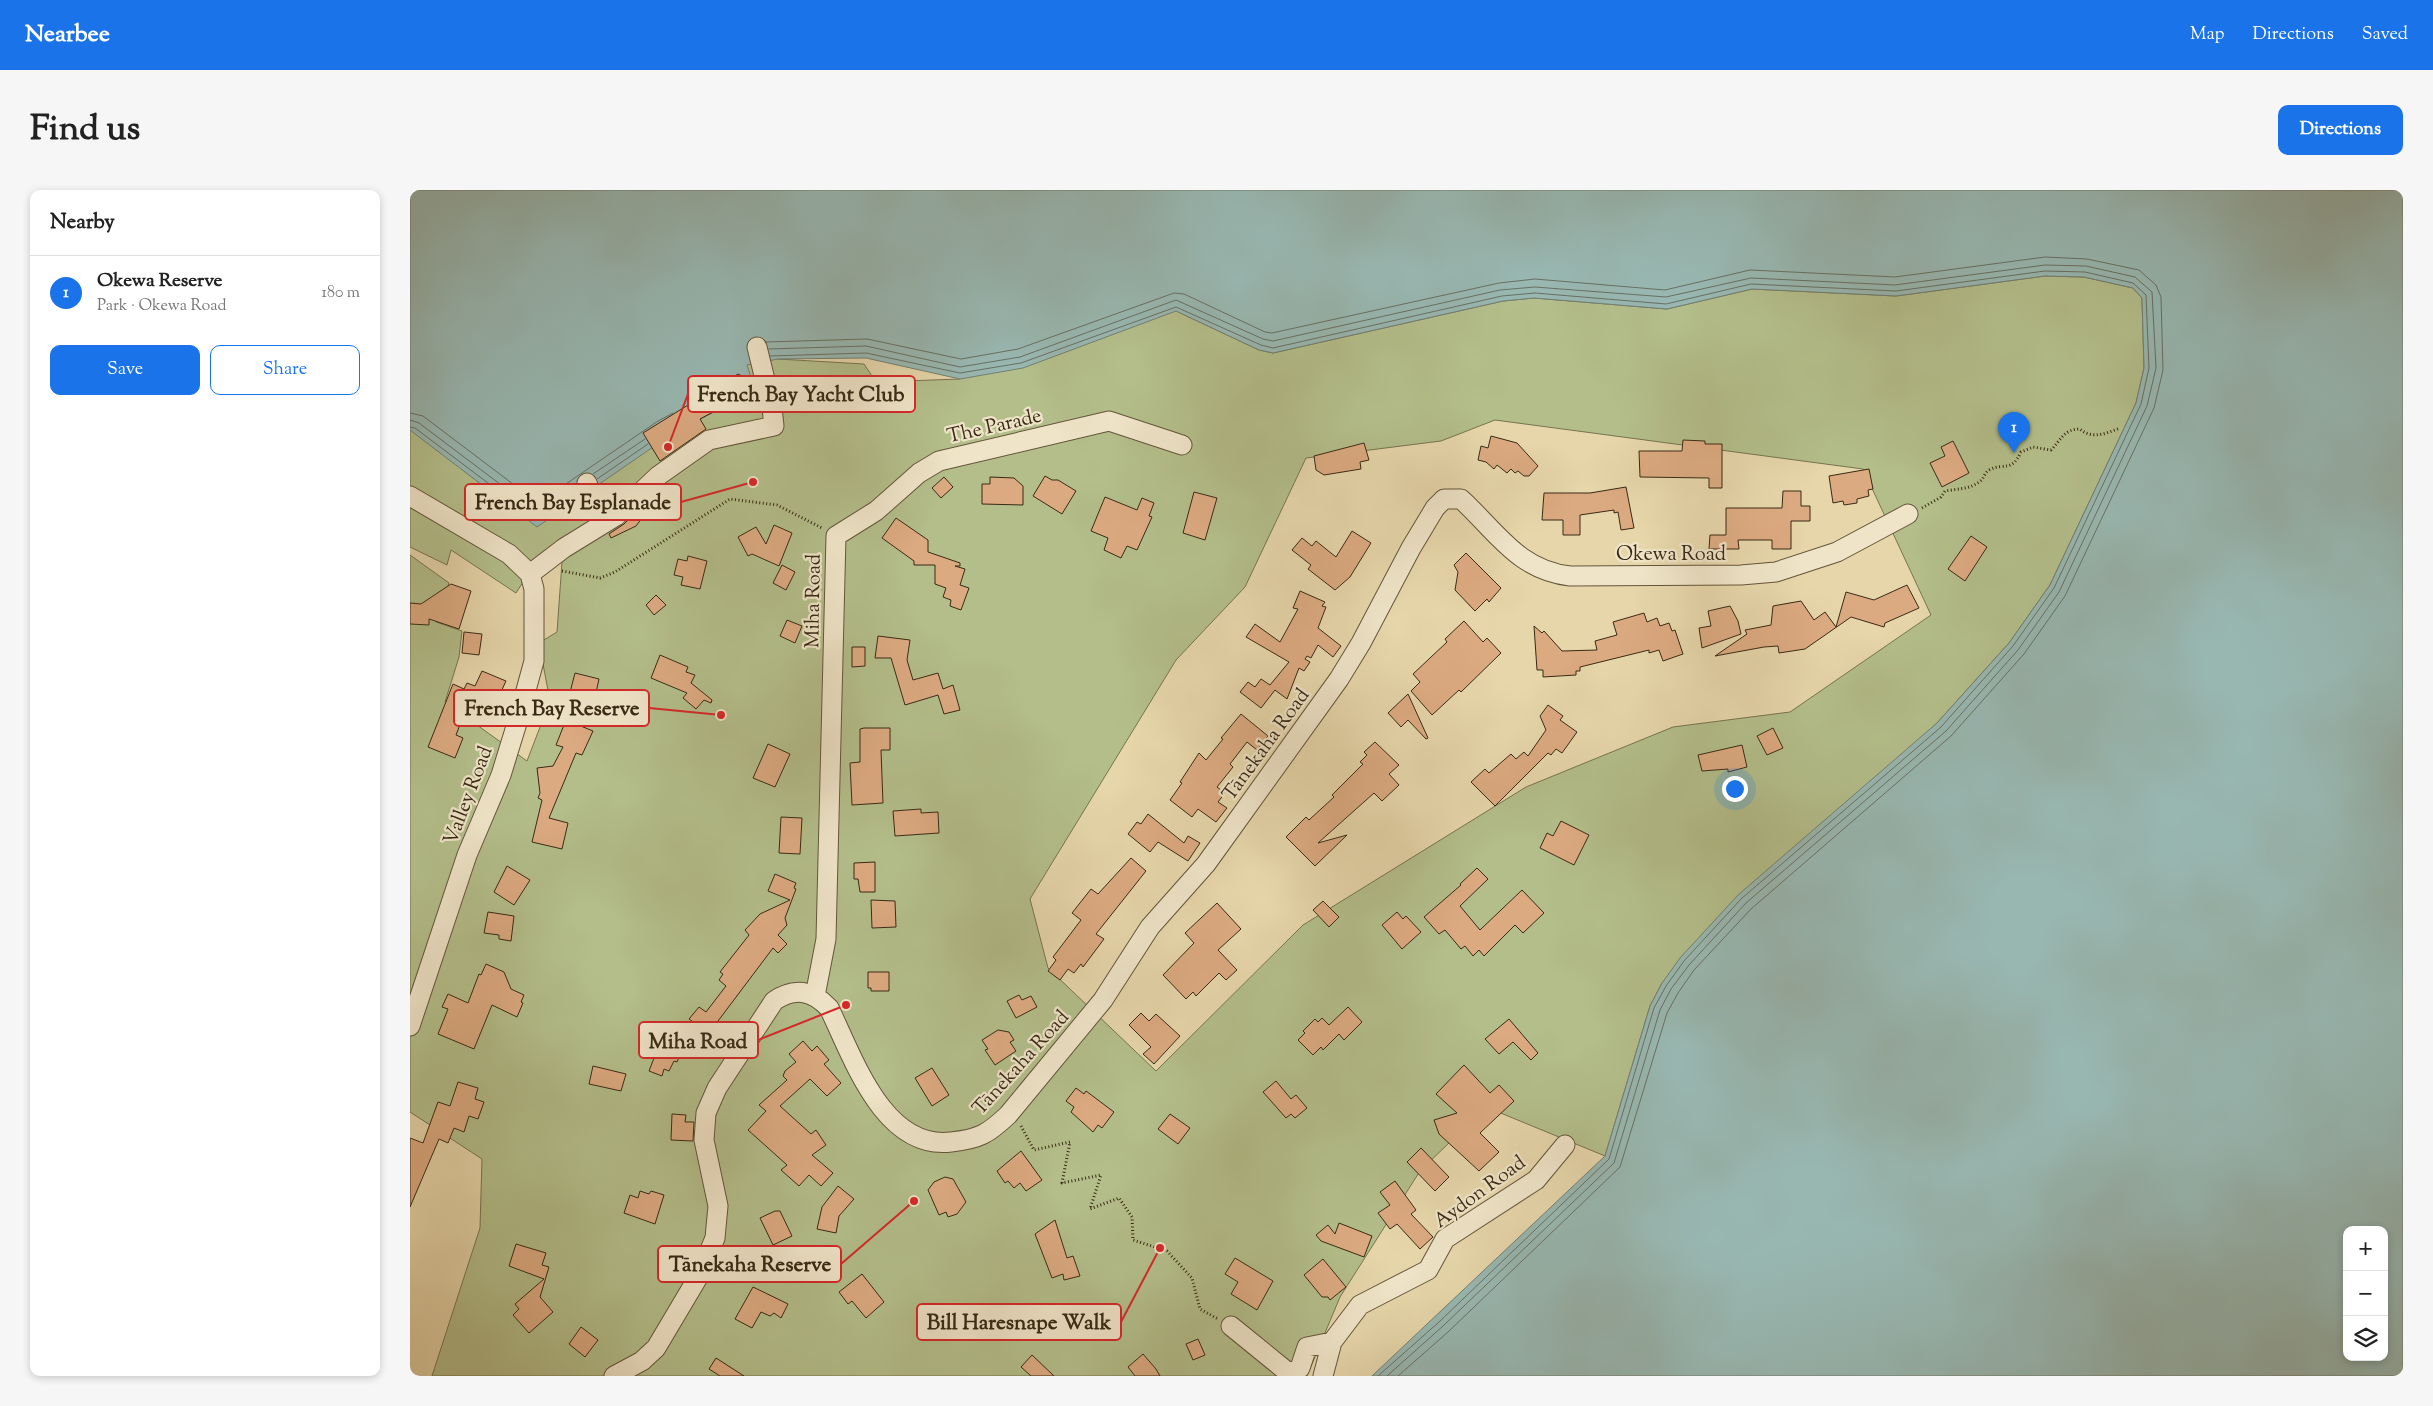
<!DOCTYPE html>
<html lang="en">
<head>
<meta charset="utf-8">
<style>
	body { margin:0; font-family:"Sorts Mill Goudy",serif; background:#f6f6f6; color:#222 }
	.controls { position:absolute; right:15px; bottom:15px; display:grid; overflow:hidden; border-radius:10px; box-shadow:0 2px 8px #0003 }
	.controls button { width:45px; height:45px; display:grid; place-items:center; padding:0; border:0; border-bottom:1px solid #e0e0e0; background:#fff; color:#222; font:25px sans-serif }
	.you { position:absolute; left:1324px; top:598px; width:18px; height:18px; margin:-12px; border:4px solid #fff; border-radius:50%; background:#1a73e8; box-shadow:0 0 0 8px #1a73e833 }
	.badge { display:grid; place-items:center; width:32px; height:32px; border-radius:50%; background:#1a73e8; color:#fff; font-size:16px; font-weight:700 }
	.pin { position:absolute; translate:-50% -41px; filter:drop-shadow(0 1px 2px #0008) }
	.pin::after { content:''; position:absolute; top:26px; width:18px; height:15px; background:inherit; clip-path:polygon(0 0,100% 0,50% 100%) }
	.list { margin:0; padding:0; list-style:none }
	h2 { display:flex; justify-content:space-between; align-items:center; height:65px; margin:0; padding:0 20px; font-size:21px }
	h2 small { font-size:16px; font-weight:400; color:#767676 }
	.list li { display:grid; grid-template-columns:32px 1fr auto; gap:15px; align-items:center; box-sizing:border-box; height:75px; padding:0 20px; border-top:1px solid #e0e0e0 }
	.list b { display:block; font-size:19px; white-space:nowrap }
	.list p { margin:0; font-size:16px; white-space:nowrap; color:#767676 }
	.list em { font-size:16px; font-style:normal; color:#767676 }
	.actions { display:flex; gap:10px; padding:15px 20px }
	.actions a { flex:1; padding:11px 0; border:1px solid #1a73e8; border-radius:10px; text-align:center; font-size:18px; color:#1a73e8 }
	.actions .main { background:#1a73e8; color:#fff }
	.icon { flex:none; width:28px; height:28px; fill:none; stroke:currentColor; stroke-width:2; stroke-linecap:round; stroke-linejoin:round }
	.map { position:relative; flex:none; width:1993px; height:1186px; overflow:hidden; border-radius:10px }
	header { display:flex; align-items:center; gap:30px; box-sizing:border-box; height:70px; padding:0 25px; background:#1a73e8; color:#fff }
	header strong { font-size:24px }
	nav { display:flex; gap:28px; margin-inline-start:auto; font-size:18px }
	.intro { display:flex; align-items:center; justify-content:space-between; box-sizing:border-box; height:120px; padding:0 30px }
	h1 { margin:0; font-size:35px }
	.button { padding:12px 22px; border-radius:10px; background:#1a73e8; color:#fff; font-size:18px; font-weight:700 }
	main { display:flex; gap:30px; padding:0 30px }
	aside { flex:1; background:#fff; border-radius:10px; box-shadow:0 2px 8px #0003 }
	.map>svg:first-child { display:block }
	.green { fill:#b3be8a; stroke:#767450; fill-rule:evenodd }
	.water { fill:#98b7b1; stroke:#727f73; fill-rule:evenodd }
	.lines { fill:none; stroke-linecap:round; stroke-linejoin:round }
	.shore { stroke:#687063; stroke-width:1 }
	.building { fill:#dcaa81; stroke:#392a15 }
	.minor-casing { stroke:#64553a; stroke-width:21 }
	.path { stroke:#392a15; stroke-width:3; stroke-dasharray:1 2.5; stroke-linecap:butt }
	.minor { stroke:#efe4c8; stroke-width:19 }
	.labels { text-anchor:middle; stroke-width:4.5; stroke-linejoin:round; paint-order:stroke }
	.street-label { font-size:20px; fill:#392a15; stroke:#efe4c8 }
	.leader { fill:none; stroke:#d62828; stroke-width:2 }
	.callout-dot { fill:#d62828; stroke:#efe4c8; stroke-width:2 }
	.callout { fill:#efe4c8; stroke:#d62828; stroke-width:2 }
	.callout-label { font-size:21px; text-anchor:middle; font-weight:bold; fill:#392a15 }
</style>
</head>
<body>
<header>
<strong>Nearbee</strong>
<nav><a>Map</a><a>Directions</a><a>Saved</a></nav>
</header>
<div class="intro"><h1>Find us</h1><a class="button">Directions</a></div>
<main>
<aside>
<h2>Nearby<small></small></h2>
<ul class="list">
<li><span class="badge">1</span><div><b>Okewa Reserve</b><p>Park · Okewa Road</p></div><em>180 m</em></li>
</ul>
<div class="actions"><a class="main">Save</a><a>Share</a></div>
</aside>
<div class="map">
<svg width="1993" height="1186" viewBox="0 0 1993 1186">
	<rect width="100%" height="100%" fill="#e6d6aa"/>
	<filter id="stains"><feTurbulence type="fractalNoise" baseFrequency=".004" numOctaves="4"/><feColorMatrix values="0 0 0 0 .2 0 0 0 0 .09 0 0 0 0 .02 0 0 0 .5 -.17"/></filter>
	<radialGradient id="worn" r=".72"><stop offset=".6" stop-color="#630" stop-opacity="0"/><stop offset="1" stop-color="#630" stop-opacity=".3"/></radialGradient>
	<path class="green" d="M525,0L779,127L849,160L863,163L1093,111L1124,108L1257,119L1342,99L1486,106L1635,86L1674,87L1723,98L1732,108L1734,178L1726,213L1640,395L1599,453L1527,533L1252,793L1240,816L1195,966L1076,917L1010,981L930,1107L897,1186H22L70,1038L72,969L0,922V365L39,393L26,432L52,441L49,467L35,512L117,571L140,511L129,453L147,442L152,372L132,362L106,403L41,360L37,375L0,357V48L368,169L454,174L466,192L550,189ZM1085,230L1453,279L1521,425L1380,522L1263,537L1116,597L893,735L746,881L638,778L620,709L766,470L835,397L896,268L1031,251Z"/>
	<path class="water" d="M0,0H1993V1186H962L1195,966L1240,816L1252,793L1270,768L1328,705L1527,533L1599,453L1640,395L1726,213L1734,178L1732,108L1723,98L1674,87L1635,86L1486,106L1342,99L1257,119L1124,108L1093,111L863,163L849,160L766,121L613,178L550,189L456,168L368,169L337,175L345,200L259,246L127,337L0,240ZM1937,1040H1974V1167H1937Z"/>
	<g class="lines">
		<path class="shore" d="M356,152L457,149L551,169L608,159L764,103L774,104L855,142L862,143L1089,93L1125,89L1255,100L1340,80L1485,87L1635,67L1677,69L1729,80L1746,95L1751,107L1753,180L1744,218L1655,406L1614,464L1541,546L1341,719L1284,780L1268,803L1257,823L1210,977L1038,1142L988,1186
			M359,159L456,156L550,177L610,167L766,110L853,149L863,151L1090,100L1125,97L1256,107L1341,88L1485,95L1635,75L1676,76L1725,87L1742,102L1746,178L1737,216L1649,402L1608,460L1536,541L1336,713L1279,775L1261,799L1250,820L1204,973L1033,1136L977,1186
			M360,166L456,163L550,183L611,173L766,117L851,155L863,158L1092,106L1125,103L1256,114L1341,94L1486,101L1635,81L1675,82L1723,93L1736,105L1739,178L1731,214L1644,398L1603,456L1531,537L1331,709L1274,771L1256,796L1244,818L1199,969L1029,1132L968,1186
			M0,223L13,226L128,313L248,231L263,223
			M0,230L9,233L127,322L167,296
			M0,237L5,238L127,330L169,302
			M183,284L235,249
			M187,289L238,254"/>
	</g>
	<path class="building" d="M328,184L342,191L344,200L290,229L296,239L250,271L233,243Z
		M1081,246L1107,253L1128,276L1119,286H1114L1108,281L1105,283L1101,279L1097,283L1087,275L1084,279L1076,272L1068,270L1071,256L1078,258Z
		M1273,250L1295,251V254H1312V298H1299V288L1230,287L1229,261H1272Z
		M1543,251L1559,283L1532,297L1520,273L1535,266L1531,257Z
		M954,253L959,270L950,272L951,279L914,285L906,280L904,266Z
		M1459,279L1463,299L1458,300L1459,306L1447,309V313L1434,315L1433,311L1423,313L1419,286Z
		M635,286L642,290H648L666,301L652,324L623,306Z
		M534,287L543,297L531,308L522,298Z
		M580,287L604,288L613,296V315L572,314V294H580Z
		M1216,297L1224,338L1211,340L1208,322L1204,323V320L1170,325V345H1153V330H1132L1134,303H1180Z
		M1373,301H1391V316H1400V331H1381V359H1362V350H1328L1329,359H1299L1300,345H1316V318H1372Z
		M784,302L807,308L795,350L773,343Z
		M695,307L727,320L732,308L744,313L739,326L742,327L727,360L717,356L711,368L694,360L698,348L681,341Z
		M236,313L241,316L226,336L201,348L199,344L214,334Z
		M486,328L518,350V362L550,373V376H545L555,379L550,395L559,398L551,420L540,416L541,410L533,407L536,398L525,394V375H504V371L472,348Z
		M364,335L382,343L369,376L342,364L338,366L328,347L346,337L356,354Z
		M942,341L961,353L940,387L925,400L898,379L901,375L882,360L892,348L902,356L906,351L926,367Z
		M1561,346L1577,357L1555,391L1538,379Z
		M1056,363L1091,398L1079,412L1077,409L1065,421L1045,400L1048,382L1044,375Z
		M278,366L297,371L290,399L271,395L273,387L264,385L268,369L277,371Z
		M372,375L385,382L376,400L363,393Z
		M41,394L61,401L49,439L19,429V435L0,434V413L11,414Z
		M1497,395L1509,418L1475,433L1474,437L1441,427L1395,459L1369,463L1368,456L1354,457L1305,466L1337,444L1335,440L1361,435L1363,416L1391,411L1404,430L1415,422L1426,437L1436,402L1464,410Z
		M890,401L915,412L912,416L916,417L908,438L931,456L923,467L908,455L901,468L897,466L895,469L900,472L894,481L889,478L877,509L865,500L851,518L830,502L838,492L845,497L851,489L860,495L879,472L836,447L845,434L870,452L888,419L883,418Z
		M246,405L256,415L244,425L236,415Z
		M1320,416L1328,431L1331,444L1292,458L1289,438L1301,436L1298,421Z
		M1234,423L1237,432L1247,428L1250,436L1259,433L1262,441L1265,440L1273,464L1253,471L1249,460L1239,463V460L1170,477V481H1166V485L1133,487V480H1127L1124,436L1132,443L1134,441L1152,461L1187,460L1185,451L1207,445L1203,432Z
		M377,430L392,436L385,453L370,446Z
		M1054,431L1073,452L1077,448L1091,463L1051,502L1049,500L1022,525L1001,501L1010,492L1003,484L1037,452L1035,449Z
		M54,442L72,444L69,465L52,463Z
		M468,446L500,450L497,470L503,490L528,483L533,499L543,495L550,520L534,524L528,505L495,515L481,468H465Z
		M442,457H455V476L442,477Z
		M250,465L278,477L276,482L285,485L281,493L302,510L301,513L294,510L286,519L273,508L277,503L241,488Z
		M72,481L96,491L79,528L56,519L46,545L53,548L45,568L18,557L43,494L54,499L57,493L65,496Z
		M165,483L189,489L183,516L158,510Z
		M998,504L1018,548L1016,549L998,530L991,537L978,523Z
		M1138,515L1153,526L1150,530L1167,542L1152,563L1146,559L1141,565L1138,563L1085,616L1061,592L1075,579L1079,583L1101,564L1106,569L1114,562L1118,566L1136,540L1130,526Z
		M831,524L858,546L847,560L837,552L820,574L823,577L807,597L815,603L808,612L817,618L806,632L788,619L782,627L760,610L772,593L770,592L789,563L796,570L813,549L811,548Z
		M156,530L183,541L172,565L166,563L139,628L158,633L152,659L122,652L132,610L128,608L130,603L127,578L143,576L153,557L146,555Z
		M454,538H480V560H471L473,613L442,615L440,573L450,572V539Z
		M1363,538L1373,558L1357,565L1347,546Z
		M965,552L989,575L979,584L989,595L972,611L964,603L908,653L937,645L905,676L876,647L896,627L899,630L924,607L922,605L953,574L950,572L957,565L954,562Z
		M358,554L380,564L365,597L343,588Z
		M1332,555L1337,577L1318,582V579L1292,581L1288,565Z
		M511,619V623L528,622L529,643L485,646L483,621Z
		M738,624L774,653L778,646L790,653L778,671L748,652L740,662L718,644L727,632L731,634Z
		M371,627L392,628L390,664L369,663Z
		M1151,631L1179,645L1164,675L1130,658L1137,643L1143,646Z
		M721,668L736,681L686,744L694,749L673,777L671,774L664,783L658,779L650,790L638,781L646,770L643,767L671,730L662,723L681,699L688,704Z
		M465,672V702H450L448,689H444V673Z
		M97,676L120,690L104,715L84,702Z
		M1067,678L1078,689L1050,716L1070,740L1112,700L1134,723L1113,743L1105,735L1074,766L1069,760L1063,766L1055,756L1051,759L1035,740L1029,744L1014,727L1051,695L1050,694Z
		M365,684L386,693L384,698L386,699L375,728L377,735L368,745L377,754L368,763L363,758L299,843L279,829L289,817L296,822L316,796L309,790L313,784L310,782L339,745L335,740L350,724L380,710L358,701Z
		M461,710L485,711L486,737L462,738Z
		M913,711L929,727L919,737L903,720Z
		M807,713L831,739L808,760L827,780L816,790L809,783L786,806L783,802L776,809L753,785L784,753L775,743Z
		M78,722L104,726L101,751L89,749V745L74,743Z
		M987,722L993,729L996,726L1011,742L992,759L972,735Z
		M76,774L94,782L101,799L114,805L111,812L113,813L107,827L82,815L64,859L28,844L38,819L32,817L38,804L58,813L69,784L71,785Z
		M458,782H479V801H461V798H458Z
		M609,805L612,810L621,806L627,817L606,828L597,811Z
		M938,817L952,832L934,850L929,844L913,860L911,857L903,865L888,850L895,843L893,841L905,829L908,832L912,828L919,835Z
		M731,823L739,831L746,824L770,846L744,874L733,864L741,857L719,835Z
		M1099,829L1128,863L1121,870L1103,852L1089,864L1075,849Z
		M588,840L599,842L604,850L600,852L606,861L585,875L575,860L578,859L572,850Z
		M254,842L276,851L267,872L264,871L259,881L254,879L252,886L239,881Z
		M393,851L402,861L407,856L419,870L414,874L431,893L417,906L400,889L370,916L401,944L406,940L416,955L402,965L423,983L411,996L399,985L389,996L371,980L377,975L338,940L356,921L349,915L377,890L373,886L375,881L386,872L379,864Z
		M1054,875L1080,903L1089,895L1104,911L1070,943L1089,962L1069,981L1029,944L1024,930L1047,923L1026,904Z
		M183,876L216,884L211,901L179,894Z
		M522,878L539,905L522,916L505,888Z
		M866,891L881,909L886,905L897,918L885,928L881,924L876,928L853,902Z
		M48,892L68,898L65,909L74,912L68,929L59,926L54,942L44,938L38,953L29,949L0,1017V948L13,953L28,912L40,916Z
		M666,898L674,904L676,901L704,922L692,938L688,935L683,942L661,922L664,917L656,911Z
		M262,924L276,925L275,932H284L283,951L261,950Z
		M760,924L780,938L768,954L748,939Z
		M1011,958L1039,987L1025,1001L997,972Z
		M611,961L632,990L616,1001L610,993L604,998L598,991L595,993L587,981Z
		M535,987L543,989L556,1012L547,1024L538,1027L536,1022L529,1025L518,1000L524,992Z
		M985,991L1006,1020L1001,1024L1023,1047L1010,1059L987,1034L980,1039L968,1023L980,1015L970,1002Z
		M428,996L444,1009L429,1026L426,1043L407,1039L412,1017Z
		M230,1001L239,1004L241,1001L254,1005L245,1034L214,1023L220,1005L228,1008Z
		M365,1021H370L382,1046L363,1055L350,1028Z
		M645,1030L657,1068L663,1066L670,1086L654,1090L653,1084L642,1088L625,1044Z
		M929,1033L962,1046L954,1067L911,1051L906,1045L918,1035L925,1044Z
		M106,1054L136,1063L132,1075L139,1077L130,1107L143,1122L119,1143L103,1125L109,1119L105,1114L134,1089L99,1076Z
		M825,1068L863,1091L847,1120L821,1104L828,1092L815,1084Z
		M913,1069L936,1097L920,1110L918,1107H912L894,1085Z
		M452,1084L474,1112L456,1128L442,1111L438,1114L429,1102Z
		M343,1097L378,1114L371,1128L364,1123L360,1126L351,1122L342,1138L325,1129Z
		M171,1137L188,1150L175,1167L159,1154Z
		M788,1149L795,1165L783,1170L776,1154Z
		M733,1164L746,1179L750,1186H725L718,1177Z
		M622,1165L644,1186H621L611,1177Z
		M306,1168L334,1186H310L299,1179Z"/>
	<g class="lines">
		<g class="minor-casing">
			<path id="minor" d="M177,293L193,334
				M0,306L99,364L120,384
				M120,384L154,358L206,326L248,286L299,250L364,236L362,218L347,157
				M405,806L416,749L426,346L466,321L509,283L529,271L699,231L772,255
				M0,836L57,665L91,585L107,533L124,471V399L120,384
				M821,1136L880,1184L890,1178L897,1157L922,1152
				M204,1186L232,1171L246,1158L290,1084L305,1048L308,1016L294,950L296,923L307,898L364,811C384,797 402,800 419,818C443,867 473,960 541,952C569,949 578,944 598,925L693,810L740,737L796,674L929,489L951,453L1001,358L1025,318L1034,309H1051C1087,342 1108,380 1160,386L1331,385L1366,382L1427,362L1498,324
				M913,1186L922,1152L950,1115L1018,1080L1035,1049L1126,990L1155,955"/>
		</g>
		<path class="path" d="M465,193H468
			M1512,318L1531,307L1535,301C1547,299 1560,299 1569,292C1574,289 1574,283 1579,280C1595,272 1601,283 1611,262L1623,257L1641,260C1651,250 1654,239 1670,239C1682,250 1697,243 1710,238
			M152,381L190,388L205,382L320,309L367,315L412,338
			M611,936L624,960L660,952L652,993L691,985L680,1019L709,1008L722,1027L723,1050L757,1061L782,1088L790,1119L808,1129"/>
		<use href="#minor" class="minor"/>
	</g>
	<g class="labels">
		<g class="street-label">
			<text transform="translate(584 235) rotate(-13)" y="7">The Parade</text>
			<text x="1261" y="370">Okewa Road</text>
			<text transform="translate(402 411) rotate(-89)" y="7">Miha Road</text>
			<text transform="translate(855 554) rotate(-54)" y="7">Tānekaha Road</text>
			<text transform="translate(57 605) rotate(-69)" y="7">Valley Road</text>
			<text transform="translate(610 872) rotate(-48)" y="7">Tānekaha Road</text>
			<text transform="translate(1069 1001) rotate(-36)" y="7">Aydon Road</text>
		</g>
	</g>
	<path class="leader" d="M258 257L278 204M343 292L271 312M311 525L239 518M436 815L348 850M504 1011L431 1074M750 1058L711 1132"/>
	<g class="callout-dot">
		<circle cx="258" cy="257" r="5"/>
		<circle cx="343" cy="292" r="5"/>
		<circle cx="311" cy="525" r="5"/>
		<circle cx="436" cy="815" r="5"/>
		<circle cx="504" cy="1011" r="5"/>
		<circle cx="750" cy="1058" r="5"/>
	</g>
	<g class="callout">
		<rect x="278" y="186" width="227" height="36" rx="5"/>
		<rect x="55" y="294" width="216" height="36" rx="5"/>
		<rect x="44" y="500" width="195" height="36" rx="5"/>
		<rect x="229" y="832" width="119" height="36" rx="5"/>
		<rect x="248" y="1056" width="183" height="36" rx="5"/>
		<rect x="507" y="1114" width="204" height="36" rx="5"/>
	</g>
	<g class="callout-label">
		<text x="391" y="211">French Bay Yacht Club</text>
		<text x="163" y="319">French Bay Esplanade</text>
		<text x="142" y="525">French Bay Reserve</text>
		<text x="288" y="858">Miha Road</text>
		<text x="340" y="1081">Tānekaha Reserve</text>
		<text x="609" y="1139">Bill Haresnape Walk</text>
	</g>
	<rect width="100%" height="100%" filter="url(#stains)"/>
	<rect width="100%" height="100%" fill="url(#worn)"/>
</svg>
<div class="controls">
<button>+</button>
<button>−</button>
<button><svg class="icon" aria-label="layers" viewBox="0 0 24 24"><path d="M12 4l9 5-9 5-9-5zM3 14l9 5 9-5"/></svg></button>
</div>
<div class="you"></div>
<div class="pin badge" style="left:1604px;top:263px">1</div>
</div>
</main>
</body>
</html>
